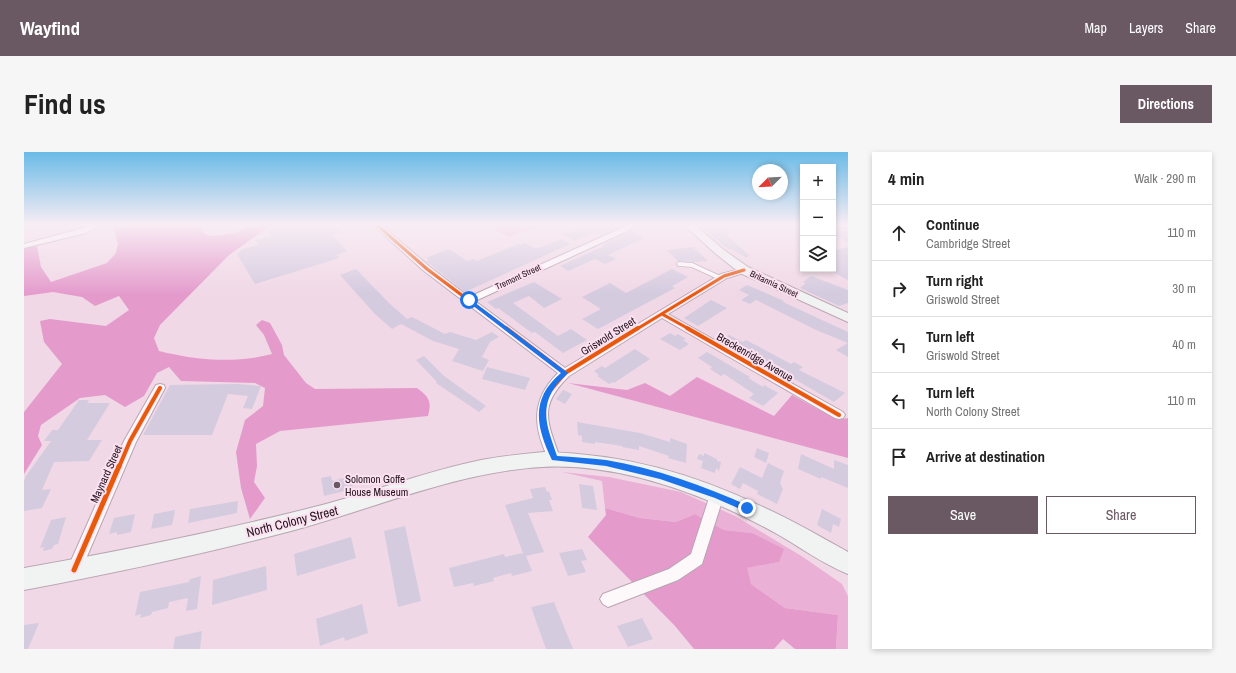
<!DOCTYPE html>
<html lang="en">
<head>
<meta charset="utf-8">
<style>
	body { margin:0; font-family:"Archivo Narrow",sans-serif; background:#f6f6f6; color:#222 }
	.controls { position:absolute; right:12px; top:12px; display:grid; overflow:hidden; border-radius:0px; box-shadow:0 2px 6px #0003 }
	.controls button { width:36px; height:36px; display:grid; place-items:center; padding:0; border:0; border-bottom:1px solid #e0e0e0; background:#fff; color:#222; font:20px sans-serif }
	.compass { position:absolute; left:728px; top:12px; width:36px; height:36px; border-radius:50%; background:#fff; box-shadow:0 2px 6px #0003; rotate:246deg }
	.stop { position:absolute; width:12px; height:12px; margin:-9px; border:3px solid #1a73e8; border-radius:50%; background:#fff }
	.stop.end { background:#1a73e8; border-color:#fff; box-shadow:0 1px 4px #0008 }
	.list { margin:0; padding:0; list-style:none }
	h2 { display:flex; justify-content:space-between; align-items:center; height:52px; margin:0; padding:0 16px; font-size:17px }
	h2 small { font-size:13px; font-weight:400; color:#767676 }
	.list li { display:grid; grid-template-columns:26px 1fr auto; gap:12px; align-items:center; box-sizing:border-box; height:56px; padding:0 16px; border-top:1px solid #e0e0e0 }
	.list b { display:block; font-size:15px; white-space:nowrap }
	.list p { margin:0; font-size:13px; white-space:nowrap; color:#767676 }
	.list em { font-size:13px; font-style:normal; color:#767676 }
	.actions { display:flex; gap:8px; padding:12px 16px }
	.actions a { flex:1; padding:9px 0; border:1px solid #6a5863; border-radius:0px; text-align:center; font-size:14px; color:#6a5863 }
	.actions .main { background:#6a5863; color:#fff }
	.icon { flex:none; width:22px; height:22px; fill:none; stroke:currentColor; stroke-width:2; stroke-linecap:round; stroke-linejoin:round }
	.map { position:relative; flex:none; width:824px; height:497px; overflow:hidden; border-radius:0px }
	header { display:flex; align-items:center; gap:24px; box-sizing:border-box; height:56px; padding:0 20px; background:#6a5863; color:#fff }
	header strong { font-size:19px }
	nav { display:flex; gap:22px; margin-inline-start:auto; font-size:14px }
	.intro { display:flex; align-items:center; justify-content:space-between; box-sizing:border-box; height:96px; padding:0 24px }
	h1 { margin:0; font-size:28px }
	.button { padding:10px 18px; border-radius:0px; background:#6a5863; color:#fff; font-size:14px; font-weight:700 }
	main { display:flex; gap:24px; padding:0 24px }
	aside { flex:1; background:#fff; border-radius:0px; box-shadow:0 2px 6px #0003 }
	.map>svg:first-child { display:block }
	.green { fill:#eab0d5 }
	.forest { fill:#e49bcc }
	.building { fill:#d4cbdf }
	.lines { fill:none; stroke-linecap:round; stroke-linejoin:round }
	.service-casing { stroke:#b8a5b1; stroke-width:5.5 }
	.minor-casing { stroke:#b8a5b1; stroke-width:2 }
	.secondary-casing { stroke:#b8a5b1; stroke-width:2 }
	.service { stroke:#fdf9fb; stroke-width:4 }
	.minor { fill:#fdf9fb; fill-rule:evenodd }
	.secondary { fill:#f1f2f2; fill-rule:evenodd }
	.cycleway-far2-casing { stroke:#fce1f1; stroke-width:5 }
	.cycleway-far1-casing { stroke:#fce1f1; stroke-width:6 }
	.cycleway-casing { stroke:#fce1f1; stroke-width:8 }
	.cycleway-far2 { stroke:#e8590c; stroke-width:3 }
	.cycleway-far1 { stroke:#e8590c; stroke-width:4 }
	.cycleway { stroke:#e8590c; stroke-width:5 }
	.route { fill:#1a73e8 }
	.poi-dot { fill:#6a5863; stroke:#fce1f1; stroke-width:1.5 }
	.labels { text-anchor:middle; stroke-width:4; stroke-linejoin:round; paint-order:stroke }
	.far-street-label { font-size:9px; fill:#22131d; stroke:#fce1f1 }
	.street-label { font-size:11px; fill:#22131d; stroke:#fce1f1 }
	.poi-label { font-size:11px; fill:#22131d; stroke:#fce1f1; text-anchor:start }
	.near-street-label { font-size:13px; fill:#22131d; stroke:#fce1f1 }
</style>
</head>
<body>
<header>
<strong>Wayfind</strong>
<nav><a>Map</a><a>Layers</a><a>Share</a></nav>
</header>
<div class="intro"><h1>Find us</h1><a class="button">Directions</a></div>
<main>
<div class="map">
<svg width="824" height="497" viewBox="0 0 824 497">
	<rect width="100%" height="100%" fill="#f0d8e6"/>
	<path class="green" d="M463,73H518L485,85Z
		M538,320L585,325L657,340L711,364L779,405L818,432L824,444V497H812L814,463L761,456L727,432L722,416L755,410L728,381L700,378L671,362L652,370L616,366L581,356L578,329Z"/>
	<path class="forest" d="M89,73H176L180,81L186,84L198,83L214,80L225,73H247L205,103L136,173L130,186L135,199C172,208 210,212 248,202L240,183L232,173L238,168L246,171L258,193L260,203L282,231L291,237L393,236C405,245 408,249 404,264L256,279L232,292L233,314L230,330L241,346L226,367L217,336L212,300L221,268L239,254L241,236L231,231L157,229L145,215L133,221L120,244L101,255L81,243L56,246L17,273L14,284L18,293L0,322V260L38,212L20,190L16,169L26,167L82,174L105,158L95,144L71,154L58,145L29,140L0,144V96L13,94L17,115L27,130L83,111L92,101L94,92Z
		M673,225L750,264L768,243L814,268L824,266V306L544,231L603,238L621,231L646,244Z
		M581,356L616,366L652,370L671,362L700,378L728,381L760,397L755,410L723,416L727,432L761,456L814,463L812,497H771L759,487L750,497H670L651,474L564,385L582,363Z"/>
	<path class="building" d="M270,73H288L291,75L302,73H312L318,80L307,82L323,99L312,103L315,106L231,132L213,102L219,97L235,93L232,88L247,84L244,79Z
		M557,73H593L597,74L578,83L571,80L550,89L538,82L559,74Z
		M693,73L707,81L701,82L725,103L723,106L707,97H704L678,76Z
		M817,77L824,80V90L809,82V78Z
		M607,79L621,86L584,103L592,107L581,112L571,107L544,119L536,114L580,94L579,93Z
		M537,87L546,92L441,140L402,109L405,108L402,106L425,97L443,109L450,107L453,109L494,92L497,93L501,91L510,96L518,95Z
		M669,95L684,109L670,110L654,109L643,98Z
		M824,95V128L809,120V99Z
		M332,117L365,151L383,167L388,165L421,182L426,180L452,188L468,180L475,185L466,190L458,205L465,208L459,219L428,209L435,197L409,189L377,172L368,177L351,162L316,123Z
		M648,117L664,125L648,134L651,136L574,177L558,167L577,157L558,145L586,131L602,141Z
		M787,124L824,138V151L815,154L776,136L782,131L779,130Z
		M510,130L538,147L520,156L505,144L489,151L534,184L547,177L563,188L539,201L511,180L508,181L474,156L472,157L463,150Z
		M723,133L760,149L759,150L824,180V191L792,178L732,148L726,152L717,148L725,143L715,138Z
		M687,148L703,156L674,174L660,166Z
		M646,181L651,184L654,182L662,187L659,188L665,192L656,198L636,187Z
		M705,183L719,190L722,188L767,212L770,210L779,215L775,218L821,241L810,250L724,200L722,202L698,187Z
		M824,191V205L812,198Z
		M611,197L626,207L590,231L589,230L585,232L573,224L575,223L570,219L578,214L581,216Z
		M683,200L726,225L724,226L739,235L740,233L754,241L739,254L725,246L730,242L700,222L697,224L686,217L688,215L674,206Z
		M400,204L420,224L462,254L455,260L412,231L413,230L392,208Z
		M463,215L506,226L501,238L458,227Z
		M213,232L237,234L228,257L219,256L224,244L204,242L188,283H119L146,233Z
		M539,238L548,242L541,252L532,247Z
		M55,248H65L63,251H86L63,288H78L65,309L30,310L18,338L27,337L18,356L0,359V329L2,324L27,289H20L28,278H34Z
		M553,270L616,281L646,290V286L663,292L662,311L644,306L645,304L615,294V298L598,295V294L571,290V292L558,290V284L554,283Z
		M733,296L745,301L742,311L730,305Z
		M680,301L693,307V309L697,310L695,319L692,316L691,321L677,316L679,309L673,307L675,302L680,304Z
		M777,302L810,317V308L824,313V336L797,325V327L774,317Z
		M744,311L760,319L756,331L759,337L753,352L733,342L734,339L719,331L716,337L707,332L716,315L738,326Z
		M307,324L308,329L327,324L329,337L300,344L297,326Z
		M555,332L569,334L573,358L558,356Z
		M521,335L523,340L525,339L528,348H525L529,359L504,361L520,400L502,404L508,419L488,424L487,421L469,426L470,429L450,434L449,431L430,435L425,416L480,402L481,405L499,401L481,353L509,346L506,337Z
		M214,349L213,361L164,371L166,357Z
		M798,357L817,367L815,375L809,372L807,381L793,373Z
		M151,358L148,373L127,377L130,362Z
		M111,362L107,380L93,383V380L85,382L90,366Z
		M42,365L34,392L30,393L28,397L19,399L20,395L16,396L27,368Z
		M381,374L397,449L374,455L360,379Z
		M327,385L332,406L273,424L270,402Z
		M558,397L563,408L557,409L562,420L544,424L535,401Z
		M242,414L243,438L188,453L189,428Z
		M177,424L173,457L162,459L164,446L145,450L144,456L128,460L127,463L116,466L117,462L111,464L116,440L165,430L166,427Z
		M530,450L549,497H522L507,455Z
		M338,452L344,481L321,489L320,485L296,494L292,467Z
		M618,466L629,487L604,495L593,474Z
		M15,471L4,497H0V473Z
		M178,479L176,497H149L151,485Z"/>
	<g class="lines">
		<g class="service-casing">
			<path id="service" d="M655,112L668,113L696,126"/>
		</g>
		<g class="minor-casing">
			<path id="minor" d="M67,73H76L62,81L0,96V92L56,77Z
				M349,73H357L406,115L445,145L604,73H612V75L451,149L541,216L697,122L720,116H723V120L703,126L644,162L819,260L821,263L819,266L815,267L811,266L638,166L545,224C514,254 523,269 536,306L534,310L530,311L526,310C509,276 506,249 534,221L400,119Z
				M818,73H824V76L818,75Z
				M136,232L140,233L141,236L112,290L55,423L50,425L45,423L43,418L100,289L132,233Z
				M693,337L698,339L700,343L678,412L654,428L584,455L579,452L576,447L579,442L645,417L667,402L686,343L688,339Z"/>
		</g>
		<g class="secondary-casing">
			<path id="secondary" d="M660,73H671L700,98L724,115L824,161V170L716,121L692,102Z
				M520,300C600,302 669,321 741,356C770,369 797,385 824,400V422C799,412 776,395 753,382C710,358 664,338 617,326C585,318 551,313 518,315C432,320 349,357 267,379C179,402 90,421 0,438V416C101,398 202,378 302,352C354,338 404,319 457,308C478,304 499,302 520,300Z"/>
		</g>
		<use href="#service" class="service"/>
		<use href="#minor" class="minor"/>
		<use href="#secondary" class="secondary"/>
		<g class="cycleway-far2-casing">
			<path id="cycleway-far2" d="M353,73L403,117L483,177
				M638,162L665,177
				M613,177L700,124L720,118"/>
		</g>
		<g class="cycleway-far1-casing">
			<path id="cycleway-far1" d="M482,176L541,221
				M663,176L815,263
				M530,306L519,270L520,251L524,241L541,221L614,176
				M95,315L106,289L136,236"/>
		</g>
		<g class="cycleway-casing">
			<path id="cycleway" d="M50,418L95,314"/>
		</g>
		<use href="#cycleway-far2" class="cycleway-far2"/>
		<use href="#cycleway-far1" class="cycleway-far1"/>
		<use href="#cycleway" class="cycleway"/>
	</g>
	<linearGradient id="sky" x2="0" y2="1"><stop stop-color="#6abbe7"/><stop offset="0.51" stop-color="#f8edf4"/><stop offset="1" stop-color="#f8edf4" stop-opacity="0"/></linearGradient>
	<rect width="824" height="142" fill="url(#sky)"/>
	<path class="route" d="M443,147H446L544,221C541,225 536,228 533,232C514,257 524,277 533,304C549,305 566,306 582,308C631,316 680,334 725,354V359L723,360L691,346L636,327L582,314L528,308C512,275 506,247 537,221L443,149Z"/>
	<circle class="poi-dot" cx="313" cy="333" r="4"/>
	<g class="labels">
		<g class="far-street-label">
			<text transform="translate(494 125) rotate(-25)" y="3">Tremont Street</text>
			<text transform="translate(750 132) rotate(25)" y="3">Britannia Street</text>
		</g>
		<g class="street-label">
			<text transform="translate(584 184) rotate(-32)" y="4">Griswold Street</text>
			<text transform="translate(731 205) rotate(30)" y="4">Breckenridge Avenue</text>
			<text transform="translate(82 322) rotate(-66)" y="4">Maynard Street</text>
		</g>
		<g class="poi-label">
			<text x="321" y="331">Solomon Goffe<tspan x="321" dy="13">House Museum</tspan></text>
		</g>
		<g class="near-street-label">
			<text transform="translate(268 369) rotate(-14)" y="5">North Colony Street</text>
		</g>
	</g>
</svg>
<div class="controls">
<button>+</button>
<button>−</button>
<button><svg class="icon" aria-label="layers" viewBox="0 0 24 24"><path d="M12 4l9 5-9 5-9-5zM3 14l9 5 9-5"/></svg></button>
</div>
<svg class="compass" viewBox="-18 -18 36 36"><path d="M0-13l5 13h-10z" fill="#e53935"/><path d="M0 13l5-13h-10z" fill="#767676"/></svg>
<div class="stop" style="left:445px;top:148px"></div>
<div class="stop end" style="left:723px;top:356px"></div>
</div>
<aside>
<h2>4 min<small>Walk · 290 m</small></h2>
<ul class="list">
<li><svg class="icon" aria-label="ahead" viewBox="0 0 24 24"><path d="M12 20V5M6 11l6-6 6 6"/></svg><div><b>Continue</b><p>Cambridge Street</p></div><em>110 m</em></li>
<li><svg class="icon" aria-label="right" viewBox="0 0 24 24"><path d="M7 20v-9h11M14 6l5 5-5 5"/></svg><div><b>Turn right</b><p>Griswold Street</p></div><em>30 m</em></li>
<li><svg class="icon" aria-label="left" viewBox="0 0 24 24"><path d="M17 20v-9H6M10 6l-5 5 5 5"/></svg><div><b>Turn left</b><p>Griswold Street</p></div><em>40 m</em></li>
<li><svg class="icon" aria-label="left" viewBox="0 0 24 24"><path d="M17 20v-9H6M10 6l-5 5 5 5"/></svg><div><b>Turn left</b><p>North Colony Street</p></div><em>110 m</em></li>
<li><svg class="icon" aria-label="arrive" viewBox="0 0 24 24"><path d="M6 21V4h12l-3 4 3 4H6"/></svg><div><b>Arrive at destination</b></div></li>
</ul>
<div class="actions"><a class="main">Save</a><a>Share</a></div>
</aside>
</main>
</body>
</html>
